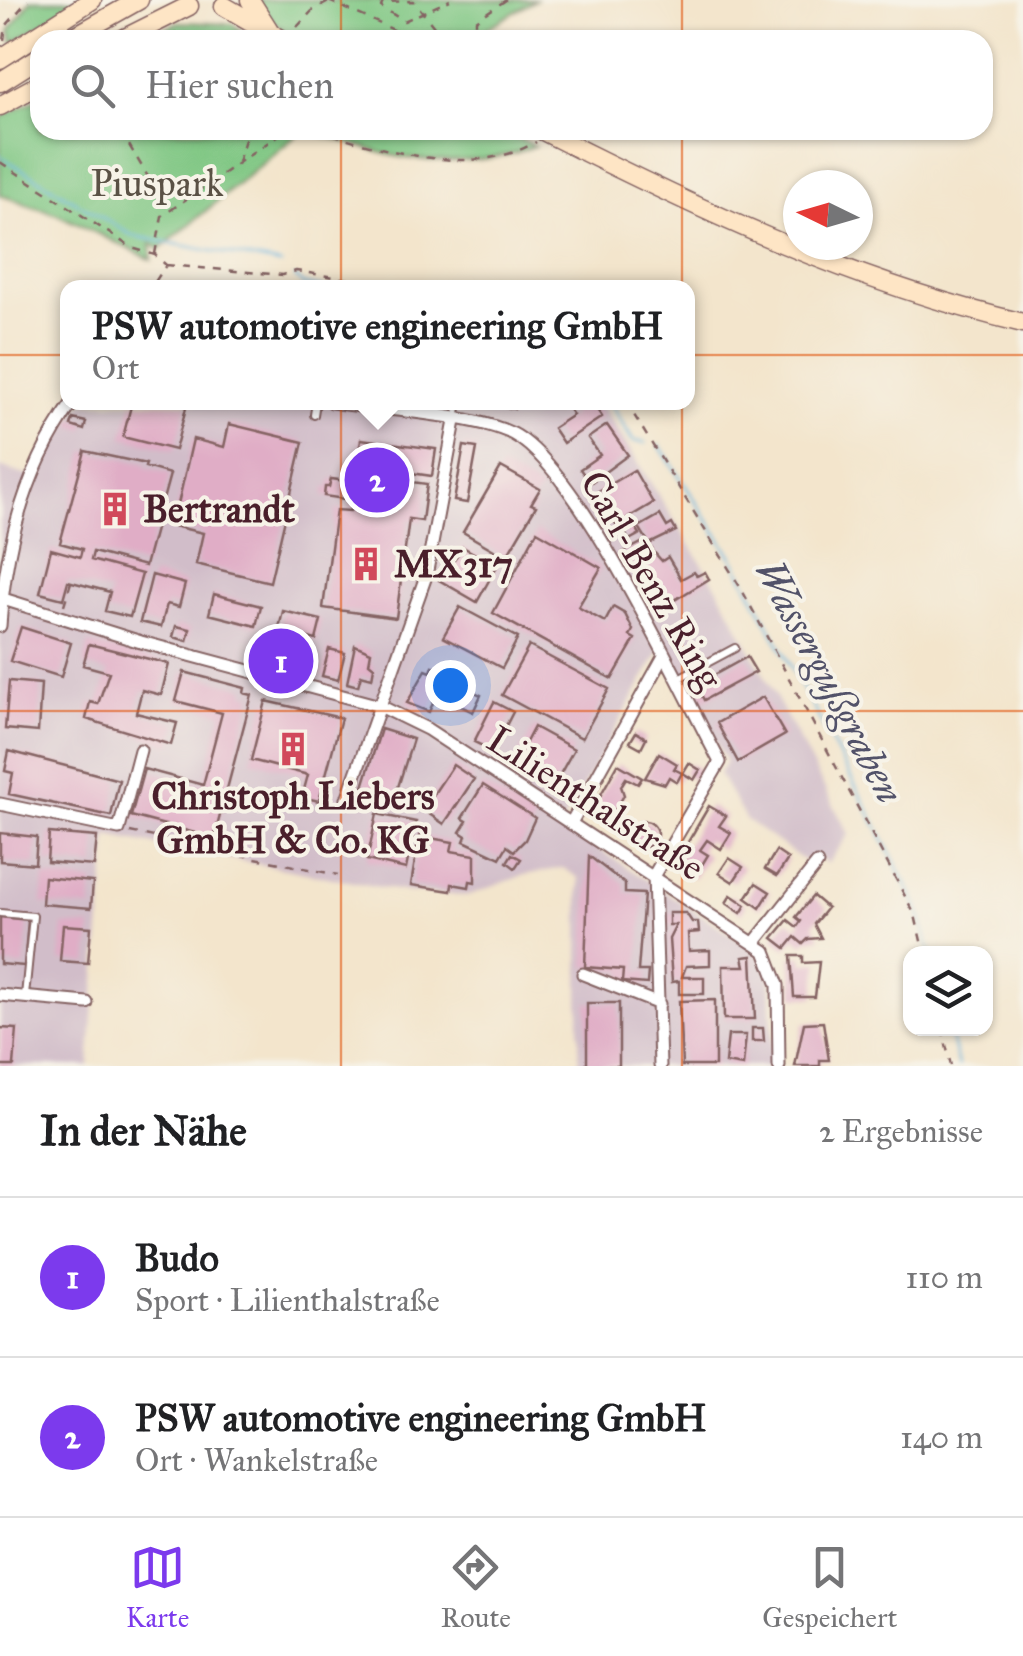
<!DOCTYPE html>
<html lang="de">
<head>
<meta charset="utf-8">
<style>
	body { margin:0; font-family:"IM FELL Great Primer",serif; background:#f6f6f6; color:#202124 }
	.controls { position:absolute; right:30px; bottom:30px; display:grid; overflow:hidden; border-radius:20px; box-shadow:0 2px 8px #0004 }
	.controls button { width:90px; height:90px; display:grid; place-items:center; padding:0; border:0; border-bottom:2px solid #e0e0e0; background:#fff; color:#202124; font:50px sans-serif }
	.compass { position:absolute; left:783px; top:170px; width:90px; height:90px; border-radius:50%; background:#fff; box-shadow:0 2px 8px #0004; rotate:275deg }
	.you { position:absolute; left:450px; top:685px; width:35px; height:35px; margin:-25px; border:8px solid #fff; border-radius:50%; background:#1a73e8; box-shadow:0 0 0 15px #1a73e833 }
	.badge { display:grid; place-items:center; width:65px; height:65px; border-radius:50%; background:#7c3aed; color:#fff; font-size:32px; font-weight:700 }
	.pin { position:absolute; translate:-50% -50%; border:5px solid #fff; box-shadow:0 2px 10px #0006 }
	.popup { position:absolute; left:60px; top:280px; width:635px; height:130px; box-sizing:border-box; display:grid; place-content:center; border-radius:20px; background:#fff; filter:drop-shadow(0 2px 8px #0005); font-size:32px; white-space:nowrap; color:#757577 }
	.popup b { font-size:38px; color:#202124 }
	.popup::after { content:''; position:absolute; left:50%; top:100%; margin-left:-20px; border:20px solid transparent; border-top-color:#fff }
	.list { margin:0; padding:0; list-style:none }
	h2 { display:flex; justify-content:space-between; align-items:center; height:130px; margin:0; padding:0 40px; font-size:42px }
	h2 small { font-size:32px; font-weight:400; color:#757577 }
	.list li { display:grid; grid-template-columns:65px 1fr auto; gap:30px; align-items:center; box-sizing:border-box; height:160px; padding:0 40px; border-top:2px solid #e0e0e0 }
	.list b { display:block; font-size:38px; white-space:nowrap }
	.list p { margin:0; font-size:32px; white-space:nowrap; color:#757577 }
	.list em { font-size:32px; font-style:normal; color:#757577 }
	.icon { flex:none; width:55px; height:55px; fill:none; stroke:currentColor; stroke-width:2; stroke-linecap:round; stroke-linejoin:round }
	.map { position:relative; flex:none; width:1023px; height:1066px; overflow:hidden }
	.search { position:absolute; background:#fff; box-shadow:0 2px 8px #0004; left:30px; right:30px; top:30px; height:110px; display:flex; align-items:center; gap:25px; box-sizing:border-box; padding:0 35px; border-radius:30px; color:#757577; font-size:38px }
	.sheet { height:450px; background:#fff }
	nav { display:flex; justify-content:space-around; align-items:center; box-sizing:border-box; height:140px; border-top:2px solid #e0e0e0; background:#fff; font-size:28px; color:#757577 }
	nav a { display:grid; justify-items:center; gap:5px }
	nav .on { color:#7c3aed }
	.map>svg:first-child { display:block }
	.industrial { fill:#d1bdc9 }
	.green { fill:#7ec682; stroke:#647256; stroke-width:2.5 }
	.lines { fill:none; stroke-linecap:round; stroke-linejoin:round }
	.stream { stroke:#62b2dd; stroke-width:2.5 }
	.building { fill:#e0adc6 }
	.lane-casing { stroke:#856463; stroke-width:10 }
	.street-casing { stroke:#856463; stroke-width:15 }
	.secondary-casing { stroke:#856463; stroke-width:21 }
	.path { stroke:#856463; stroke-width:2.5; stroke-dasharray:8 8; stroke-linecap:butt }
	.lane { stroke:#fff; stroke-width:6 }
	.street { stroke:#fff; stroke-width:11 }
	.secondary { stroke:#fee5c5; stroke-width:18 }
	.grid { fill:none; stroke:#e0560e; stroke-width:2.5; stroke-opacity:0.55 }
	.labels { text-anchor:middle; stroke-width:8; stroke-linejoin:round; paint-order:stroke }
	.park-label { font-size:38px; fill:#5a5145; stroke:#f7f3e8 }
	.poi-label { font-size:38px; font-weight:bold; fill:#4a1f2b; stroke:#f7f3e8; text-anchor:start }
	.street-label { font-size:38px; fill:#4a1f2b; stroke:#f7f3e8 }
	.water-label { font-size:40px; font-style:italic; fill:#525269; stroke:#f7f3e8 }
</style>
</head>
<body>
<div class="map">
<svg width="1023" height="1066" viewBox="0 0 1023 1066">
	<rect width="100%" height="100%" fill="#f7f3e8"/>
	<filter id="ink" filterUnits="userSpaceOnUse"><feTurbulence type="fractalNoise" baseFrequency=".01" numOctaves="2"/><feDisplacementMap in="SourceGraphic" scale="20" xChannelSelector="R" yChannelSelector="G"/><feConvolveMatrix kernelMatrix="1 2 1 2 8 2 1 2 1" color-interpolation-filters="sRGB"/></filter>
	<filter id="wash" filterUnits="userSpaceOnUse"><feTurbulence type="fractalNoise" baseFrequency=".0048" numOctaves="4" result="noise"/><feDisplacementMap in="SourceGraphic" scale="40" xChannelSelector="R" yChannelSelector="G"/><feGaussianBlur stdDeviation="2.25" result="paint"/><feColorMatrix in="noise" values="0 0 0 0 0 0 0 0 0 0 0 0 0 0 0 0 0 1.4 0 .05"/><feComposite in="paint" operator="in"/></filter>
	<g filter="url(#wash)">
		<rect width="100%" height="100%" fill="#f3e5cc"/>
		<path class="industrial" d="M82,403H600L719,590L849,834L827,864L817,856L810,865L745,819L719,774L726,762L664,643L561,825L757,951L770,976L773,1066H579V878L563,868L524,875L467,896L406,892L108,836L89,1066H0V467L38,479L50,449Z"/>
		<path class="green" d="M31,0H78L13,43L9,31Z
			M260,0H535L481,32L483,40H294L256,6Z
			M178,22L233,24L253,40H145Z
			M40,97V130H498L535,146C491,164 428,165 382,153C354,145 329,134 299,133L160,249L151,244L152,260L57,214L0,195V118Z"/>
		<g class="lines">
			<path class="stream" d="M0,156L133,236L281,264
				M295,277L303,284L324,288
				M609,402L633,441L646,443
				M659,445L734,560L879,830L917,906L931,954
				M949,1028L958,1066"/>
		</g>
		<g id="blocks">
			<path class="building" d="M132,402L187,404L175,450L123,437Z
				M485,402H515L514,409Z
				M564,402H592L602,417L563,443L553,428L573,415Z
				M73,419L86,422L84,430L71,426Z
				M229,424L303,442L270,582L196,564L203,533L173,526L193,439L224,447Z
				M607,425L628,455L590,483L580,469L600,455L588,438Z
				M361,439L436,449L432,476L370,467L368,476L427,484L422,521L409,519L396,618L323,608L336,510L350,511L351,500L324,496L325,487H329L331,479L354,482L355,474L365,476L366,467L357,465Z
				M464,446L477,448L467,503L454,501Z
				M85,451L146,464L145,467L170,474L145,566L93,552L91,560L142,574L130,617L105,611L110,592L68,581L63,599L40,593L51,549L80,557L82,549L60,543Z
				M501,467L540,489L531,504L536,506L506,557L463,532Z
				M634,470L653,503L616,525L597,492Z
				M660,515L667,527L672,524L676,531L649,544L653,551L662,561L668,557L681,579L694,572L697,576L705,572L709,579L663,607L624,552L647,540L639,527Z
				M634,525L640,534L629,540L624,531Z
				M537,531L601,568L578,607L605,622L613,607L625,614L633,630L630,636L635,639L612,679L493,613Z
				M463,547L497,566L477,602L439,580Z
				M152,575L185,584L179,607L167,604L161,627L140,622Z
				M214,594L261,606L256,626L209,614Z
				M460,607L518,638L502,668L443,637Z
				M283,611L321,620L316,640L293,634L288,671L270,667Z
				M176,626L190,629L187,641L173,637Z
				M21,627L71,643L61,677L10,661Z
				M89,644L169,664L161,695L142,690L136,713L177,723L171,745L86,719L90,702L98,704L109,672L83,665Z
				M355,645L371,652L369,663L374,667L372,678L361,675L358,686L347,683Z
				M529,646L609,689L582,738L502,695Z
				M329,649L345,653L338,680L322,676Z
				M747,657L756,672L704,700L696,685Z
				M433,666L447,672L429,712L407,703L426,670L431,672Z
				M184,672L245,688L244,693L252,695L214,838L131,816L144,769L203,785L222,713L176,701Z
				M9,681L41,684L38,732L5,729Z
				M452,681L481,695L473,712L444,698Z
				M763,697L785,735L738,762L717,723Z
				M266,701L341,718L319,801L302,797L308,775L251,760Z
				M494,702L513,712L493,751L474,742Z
				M534,727L574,749L554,785L515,763Z
				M381,729L413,739L394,800L362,790Z
				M636,732L646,738L641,748L630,742Z
				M9,751L119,780L111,816L9,794L13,773L5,771Z
				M659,753L677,764L674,769L682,773L677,782L669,777L665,784L645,778Z
				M689,763L700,770L694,780L683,773Z
				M618,764L642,778L638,784L626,778L621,786L624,795L616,809L610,814L603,809L600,814L594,810L595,805Z
				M453,765L474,779L444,824L423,810Z
				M483,785L535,818L525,840L514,851L507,846L500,858L464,841L466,836L460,832L467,821L462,818Z
				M709,806L726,816L719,826L731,833L721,849L707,840L700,850L708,855L694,878L674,866Z
				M377,814L416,822L406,869L367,860Z
				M631 834a13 13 0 1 1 26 0a13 13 0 1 1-26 0Z
				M0,833L37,837L35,864L0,861Z
				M49,833L97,837L94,866L47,862Z
				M419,836L453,842L451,851L475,855V882L470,881L469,887L452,884L451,891L411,885Z
				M776,851L788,859L777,876L765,869Z
				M512,854L521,859L515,868L507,862Z
				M589,856L625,884V893L644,894L638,971H648L647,984L622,982L623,970L585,967Z
				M729,858L743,867L733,882L719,873Z
				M44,877L93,882L91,908L42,904Z
				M756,883L770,892L760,908L746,898Z
				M731,895L746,905L741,913L726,903Z
				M813,896L827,908L814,924L821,938L808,939L803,944L795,937L786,948L773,938L788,920L797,927L801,921L796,917Z
				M669,913H686L692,922H698L699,932L688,933L689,951L710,950V965L686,966L682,977H704V994H679V981L672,982L669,939L676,925H669Z
				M0,917L28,920L24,966L0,964Z
				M63,925L91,927L88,963L60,961Z
				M752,956L755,1019H724L723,966H745L743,957Z
				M791,956H803V963L819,962L815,997H794Z
				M715,1000V1066H682L679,1001Z
				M587,1003H619V1066H587Z
				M823,1022L829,1060H820V1066H795L804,1023Z
				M0,1028L17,1029L14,1066H0Z
				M752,1028H763L764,1041H752Z
				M728,1035H746L743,1066L725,1063Z"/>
		</g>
	</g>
	<g filter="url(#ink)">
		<use href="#blocks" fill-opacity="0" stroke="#856463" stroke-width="2.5"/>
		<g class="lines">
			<g class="lane-casing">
				<path id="lane" d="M314,415L316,402
					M456,419L459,402
					M677,679L735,648
					M0,913L33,916L25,996"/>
			</g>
			<g class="street-casing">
				<path id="street" d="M332,402C380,410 474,414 513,434C580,469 680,688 720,762L654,875L660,1066
					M0,598L141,642L380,706L427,729L765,951L778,985L779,1066
					M0,626C5,547 26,467 73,402
					M347,799L426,576L455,421
					M0,804L119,829L140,750
					M571,823L664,656
					M755,942L817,864
					M583,974L659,1004
					M0,995L87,1003"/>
			</g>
			<g class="secondary-casing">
				<path id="secondary" d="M250,0L269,30
					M224,6L283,40
					M68,40L139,0
					M121,40L189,6
					M0,59L92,0
					M0,82L40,57
					M0,106L40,84
					M541,130C697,209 853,283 1023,323"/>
			</g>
			<path class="path" d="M329,1L416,40
				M297,27L312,11L332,0
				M4,40L6,26L28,0
				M176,40L177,27
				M444,40L414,1L383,2L381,7L404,21L450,0
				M476,40V20L506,0
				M134,130L129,145L168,210
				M317,130C384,149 470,180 536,142
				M511,130L528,137
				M0,162L132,248L155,255L166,265L151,288
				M238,162L248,130
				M155,254L162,216L286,130
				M166,265L283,275L296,271L405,288
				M626,402L742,590L915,915L924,954
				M64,605L71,582
				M130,832L338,875
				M942,1028L951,1066"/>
			<use href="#lane" class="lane"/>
			<use href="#street" class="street"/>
			<use href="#secondary" class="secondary"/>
		</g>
	</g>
	<path class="grid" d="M341,0V40M682,0V40M341,130V1066M682,130V1066M0,355H1023M0,711H1023"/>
	<defs>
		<g id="building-bare" transform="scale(2.7)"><path d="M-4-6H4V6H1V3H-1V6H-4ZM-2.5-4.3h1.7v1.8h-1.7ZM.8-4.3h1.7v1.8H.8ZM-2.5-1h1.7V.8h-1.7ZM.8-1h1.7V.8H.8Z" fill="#d1495b" stroke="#f7f3e8" stroke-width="2.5" paint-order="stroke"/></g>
	</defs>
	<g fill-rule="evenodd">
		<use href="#building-bare" x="115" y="509"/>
		<use href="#building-bare" x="366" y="564"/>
		<use href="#building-bare" x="293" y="749"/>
	</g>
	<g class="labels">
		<g class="park-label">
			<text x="157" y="196">Piuspark</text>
		</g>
		<g class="poi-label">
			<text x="143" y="522">Bertrandt</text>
			<text x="394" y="577">MX317</text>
			<text x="293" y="809" text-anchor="middle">Christoph Liebers<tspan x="293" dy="44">GmbH &amp; Co. KG</tspan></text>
		</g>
		<g class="street-label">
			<text transform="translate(652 580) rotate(60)" y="13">Carl-Benz Ring</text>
			<text transform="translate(596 803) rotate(33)" y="13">Lilienthalstraße</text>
		</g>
		<g class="water-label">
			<text transform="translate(830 681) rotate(62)" y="14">Wassergußgraben</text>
		</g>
	</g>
</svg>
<div class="controls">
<button><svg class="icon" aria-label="layers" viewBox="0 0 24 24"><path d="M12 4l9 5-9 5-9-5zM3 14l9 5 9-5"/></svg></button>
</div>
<svg class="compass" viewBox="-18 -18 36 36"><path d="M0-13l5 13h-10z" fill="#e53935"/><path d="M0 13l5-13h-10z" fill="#757577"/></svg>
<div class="you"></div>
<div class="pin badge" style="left:281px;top:661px">1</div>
<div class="pin badge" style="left:377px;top:480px">2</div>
<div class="popup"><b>PSW automotive engineering GmbH</b>Ort</div>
<div class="search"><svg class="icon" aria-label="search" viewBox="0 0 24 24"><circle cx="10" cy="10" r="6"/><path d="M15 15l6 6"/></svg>Hier suchen</div>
</div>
<section class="sheet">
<h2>In der Nähe<small>2 Ergebnisse</small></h2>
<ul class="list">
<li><span class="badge">1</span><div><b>Budo</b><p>Sport · Lilienthalstraße</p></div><em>110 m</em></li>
<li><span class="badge">2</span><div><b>PSW automotive engineering GmbH</b><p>Ort · Wankelstraße</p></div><em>140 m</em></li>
</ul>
</section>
<nav>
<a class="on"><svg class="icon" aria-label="map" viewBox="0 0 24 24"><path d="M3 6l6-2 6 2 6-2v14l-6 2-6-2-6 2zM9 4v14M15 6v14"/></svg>Karte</a>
<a><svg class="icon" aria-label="directions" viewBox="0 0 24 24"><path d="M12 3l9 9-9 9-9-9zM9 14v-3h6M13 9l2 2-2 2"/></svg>Route</a>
<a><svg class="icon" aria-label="saved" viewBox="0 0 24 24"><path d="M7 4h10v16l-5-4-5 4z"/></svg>Gespeichert</a>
</nav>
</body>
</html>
